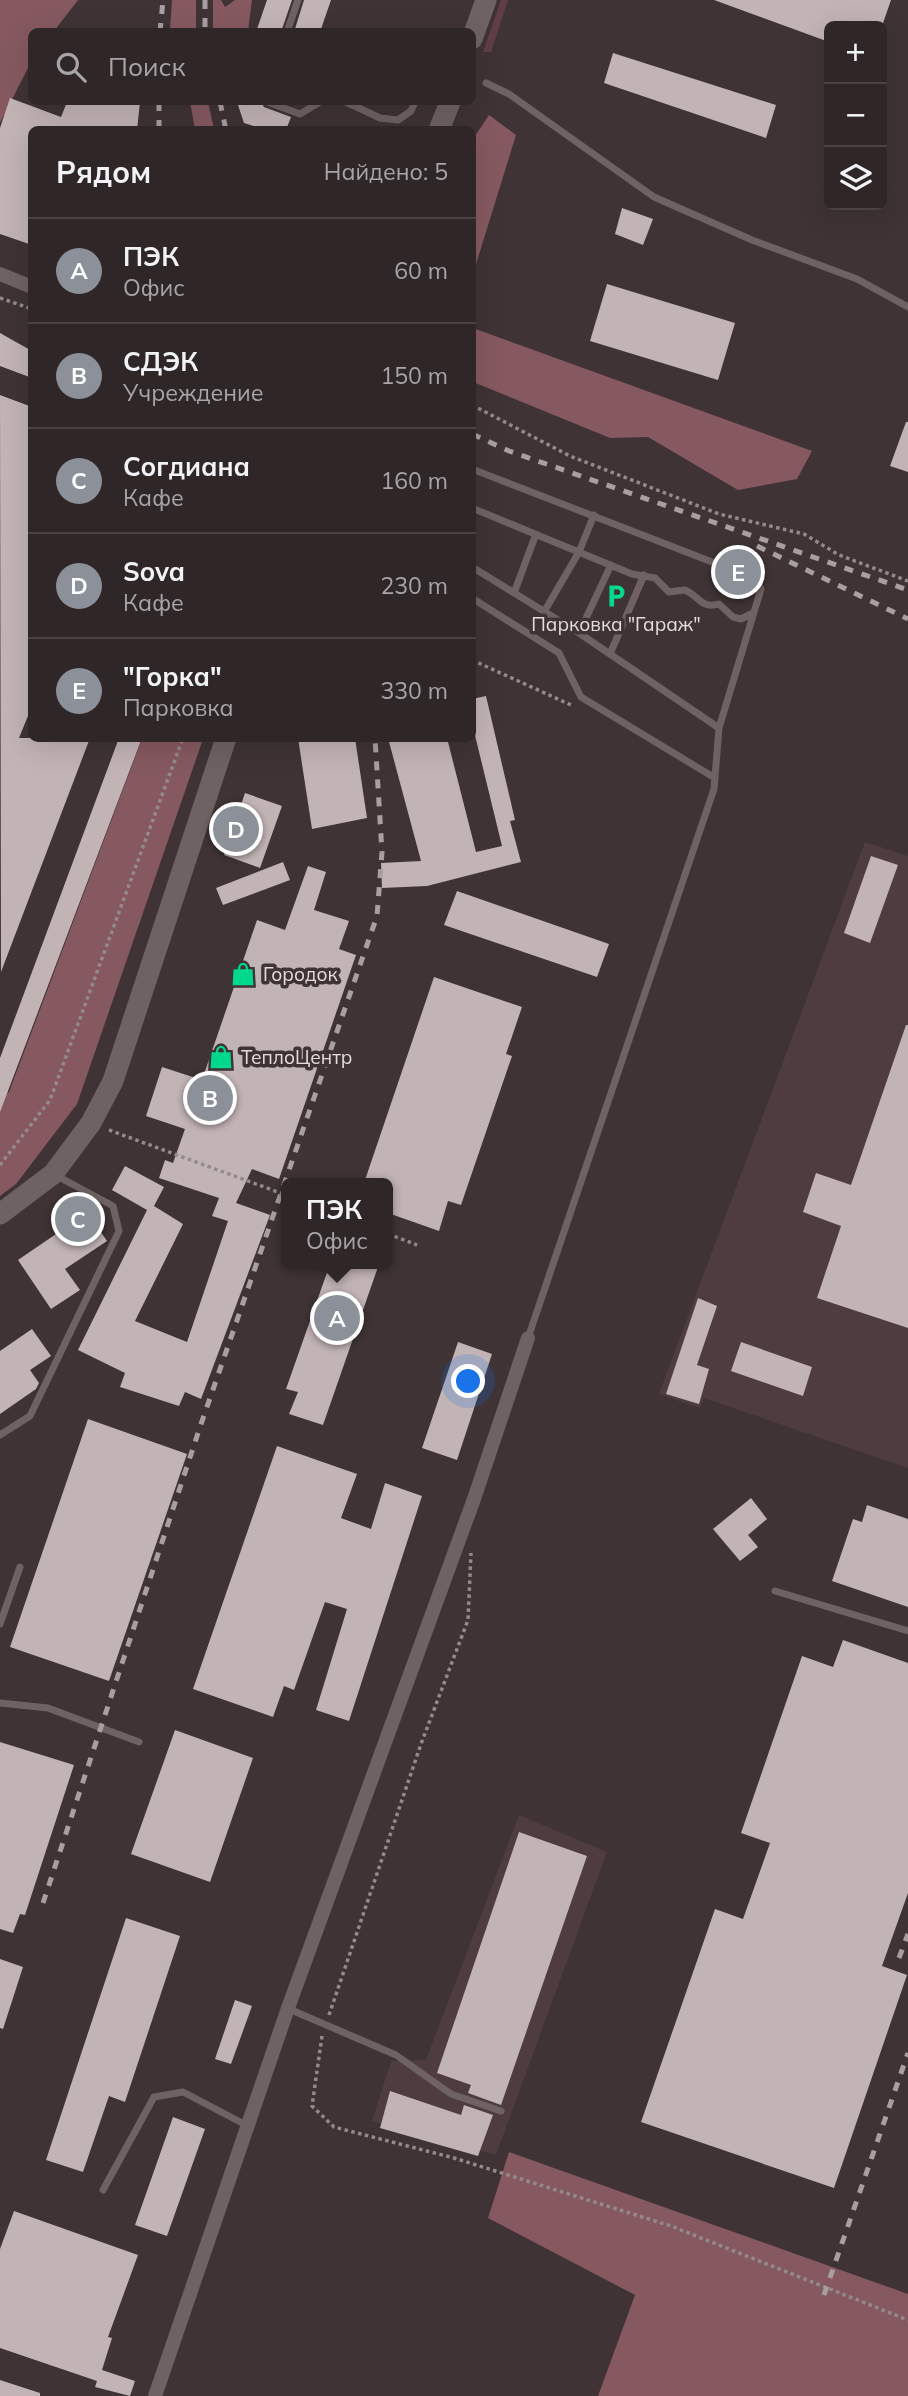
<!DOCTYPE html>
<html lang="ru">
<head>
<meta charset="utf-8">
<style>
	body { margin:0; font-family:Mulish,sans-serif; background:#372e30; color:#f1f3f6 }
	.controls { position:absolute; right:21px; top:21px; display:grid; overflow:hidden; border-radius:10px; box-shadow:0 7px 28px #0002 }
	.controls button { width:63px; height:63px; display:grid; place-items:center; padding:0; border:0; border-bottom:2px solid #4a4345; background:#2f2628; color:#f1f3f6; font:35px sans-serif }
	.you { position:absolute; left:469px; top:1382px; width:24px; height:24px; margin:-18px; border:5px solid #fff; border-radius:50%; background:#1a73e8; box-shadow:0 0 0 10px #1a73e833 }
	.badge { display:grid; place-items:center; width:46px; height:46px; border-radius:50%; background:#8c9099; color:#fff; font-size:23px; font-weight:700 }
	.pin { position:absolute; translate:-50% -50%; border:4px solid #fff; box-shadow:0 2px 7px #0006 }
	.popup { position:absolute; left:281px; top:1178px; width:112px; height:91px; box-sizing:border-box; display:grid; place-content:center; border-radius:10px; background:#2f2628; filter:drop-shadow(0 2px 5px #0005); font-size:23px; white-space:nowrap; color:#a7a5a8 }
	.popup b { font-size:26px; color:#f1f3f6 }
	.popup::after { content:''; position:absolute; left:50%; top:100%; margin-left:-14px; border:14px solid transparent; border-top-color:#2f2628 }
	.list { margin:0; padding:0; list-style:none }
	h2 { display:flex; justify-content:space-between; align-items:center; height:91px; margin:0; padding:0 28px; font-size:30px }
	h2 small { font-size:23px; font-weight:400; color:#a7a5a8 }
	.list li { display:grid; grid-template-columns:46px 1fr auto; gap:21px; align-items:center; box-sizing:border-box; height:105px; padding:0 28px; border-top:2px solid #4a4345 }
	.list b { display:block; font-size:26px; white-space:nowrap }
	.list p { margin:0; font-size:23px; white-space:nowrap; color:#a7a5a8 }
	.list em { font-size:23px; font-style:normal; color:#a7a5a8 }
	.icon { flex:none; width:38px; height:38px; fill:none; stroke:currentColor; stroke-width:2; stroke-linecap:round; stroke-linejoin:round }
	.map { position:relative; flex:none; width:908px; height:2396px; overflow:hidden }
	.search { position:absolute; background:#2f2628; box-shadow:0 7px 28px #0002; left:28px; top:28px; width:448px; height:77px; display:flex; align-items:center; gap:18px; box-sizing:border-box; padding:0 24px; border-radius:10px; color:#a7a5a8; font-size:26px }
	.panel { position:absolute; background:#2f2628; box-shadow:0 7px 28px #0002; left:28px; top:126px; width:448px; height:616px; border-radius:10px }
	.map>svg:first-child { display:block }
	.built { fill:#4f3c3f }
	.green { fill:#603e44 }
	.forest { fill:#865960 }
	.building { fill:#c2b3b5 }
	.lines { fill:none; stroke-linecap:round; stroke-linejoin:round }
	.path { stroke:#948a8c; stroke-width:3.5; stroke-dasharray:3.5 3.5; stroke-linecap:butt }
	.lane { stroke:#6f6263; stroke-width:7 }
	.street { stroke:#6f6263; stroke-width:14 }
	.secondary { stroke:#6f6263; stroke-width:21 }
	.rail { stroke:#a89fa0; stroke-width:5; stroke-dasharray:9 9; stroke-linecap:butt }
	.labels { text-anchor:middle; stroke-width:7; stroke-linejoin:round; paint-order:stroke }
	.poi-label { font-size:19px; fill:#e4dcdd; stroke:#3f3335; text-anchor:start }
</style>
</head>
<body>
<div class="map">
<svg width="908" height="2396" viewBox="0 0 908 2396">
	<rect width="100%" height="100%" fill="#3f3335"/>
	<path class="built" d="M865,842L908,856V1468L704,1398L700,1408L659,1394Z
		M519,1815L607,1852L496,2155L372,2121L391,2061L426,2060Z"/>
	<path class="green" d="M501,0H508L491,52H483Z"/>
	<path class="forest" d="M0,0H78L54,31L32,32L31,62L0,123Z
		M172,0H196V31H170Z
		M213,0H221L225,7L235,0H252L248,31H213Z
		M190,102H208L214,129H195Z
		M489,115L516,135L473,274V139Z
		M472,328H473L812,451L797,479L738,490L648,437L610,438L473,382Z
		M142,739H203L77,1104L16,1184L0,1196V1099L9,1092Z
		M509,2152L908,2294V2396H598L635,2295L488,2218Z"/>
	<path class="building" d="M267,0H292L281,32H256Z
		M304,0H331L320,32H294Z
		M714,0H891L882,26H829V42Z
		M613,53L776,105L766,138L604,83Z
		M10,98L61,117L67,102H140L137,130H32V245L0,234V128Z
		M237,102H261L264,107L291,117L286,130H266L244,123Z
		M622,208L653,219L643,245L615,234Z
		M607,284L735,323L718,380L590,341Z
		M0,333L32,351V378L0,366Z
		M0,395L32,407V706L19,738H90L1,972Z
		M906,422H908V472L890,466Z
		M486,696L515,820L510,821L521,862L427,886L382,888L381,863L421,861L388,738H447L476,852L502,846L472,723V699Z
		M119,738H142L0,1112V1058Z
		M298,738H355L367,818L312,829Z
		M245,793L282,806L260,868L224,855Z
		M871,856L898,865L870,943L844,933Z
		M283,862L290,880L223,905L216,888Z
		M308,866L326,872L314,910L349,921L339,949L356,955L279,1179L252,1169L236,1203L270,1215L201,1399L185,1392L179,1406L120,1387L125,1373L78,1350L147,1210L112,1190L125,1166L164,1187L154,1206L183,1224L135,1321L187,1342L228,1221L212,1216L219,1198L159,1178L165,1160L173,1163L185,1129L146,1116L162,1067L202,1080L257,920L285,930Z
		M457,891L609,944L597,977L444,925Z
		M434,977L522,1007L506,1054L512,1056L461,1205L448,1201L439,1231L388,1213V1183H364Z
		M906,1025H908V1328L817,1298L841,1226L803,1212L816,1173L851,1185Z
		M97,1206L105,1218L96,1225L107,1241L65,1269L80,1290L51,1309L18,1260Z
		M330,1264H379L323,1425L289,1414L298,1392L286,1389Z
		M698,1298L717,1306L697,1365L709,1369L699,1404L666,1394Z
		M32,1329L51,1356L30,1370L39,1383L36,1389L0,1414V1351Z
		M458,1342L492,1354L457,1460L422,1448Z
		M741,1342L812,1367L803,1396L731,1371Z
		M88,1419L187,1454L109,1681L10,1647Z
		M277,1446L357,1474L341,1518L371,1529L385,1483L422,1496L349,1721L316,1710L347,1609L325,1602L294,1690L284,1686L273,1717L193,1689Z
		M751,1498L767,1519L748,1535L758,1547L740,1561L713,1529Z
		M867,1505L908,1519V1607L832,1581L853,1519L862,1522Z
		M843,1640L908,1663V1893L882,1966L907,1975L834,2188L641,2122L715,1909L743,1919L770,1843L741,1833L802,1656L833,1667Z
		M175,1730L253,1758L210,1882L131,1854Z
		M0,1742L74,1765L25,1915L20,1914L13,1933L0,1929Z
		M519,1832L587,1856L501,2105L468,2093L471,2085L437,2073Z
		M126,1918L180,1936L125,2102L109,2096L83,2172L46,2160Z
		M0,1959L23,1967L3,2029L0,2028Z
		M235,2000L252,2006L231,2064L215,2059Z
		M390,2091L461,2115L464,2105L493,2115L478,2156L380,2128Z
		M173,2117L205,2129L167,2236L135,2225Z
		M14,2211L138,2255L108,2337L112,2338L102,2370L135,2381L130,2396L95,2387L97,2381L0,2348V2249Z
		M0,2380L40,2393V2396H0Z"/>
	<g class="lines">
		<path class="path" d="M0,298L32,309
			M472,405L570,456L719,514L804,534L839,555L908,581
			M472,660L571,705
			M109,1130L286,1195
			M0,1165L50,1100L183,738
			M388,1234L417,1245
			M329,2015L421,1744L468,1620L471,1553
			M322,2036L312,2106L334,2127L454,2158L671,2226L908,2320"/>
		<path class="lane" d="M287,32L298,0
			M486,83L509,94L654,197L752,240L857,279L908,307
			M267,102L300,114L320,102
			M346,102L380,118L398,120L411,111L415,102
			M472,469L756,579L761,589L719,728L579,633L472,567
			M472,508L632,574L655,578L669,592L685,590C700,597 701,609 719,604L733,617L741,619L751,614
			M514,593L536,534
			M472,598L559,653L581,697L715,778
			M544,612L579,552L594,515
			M579,633L611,565
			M610,654L644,575
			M528,1338L714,789L719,728
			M0,1435L30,1416L119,1231L113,1206L57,1176
			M775,1591L908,1631
			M0,1624L20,1567
			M0,1703L48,1708L139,1742
			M289,2009L396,2055L451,2094L501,2111
			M103,2190L154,2097L183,2092L248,2126"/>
		<path class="street" d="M0,274L32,287
			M155,2396L288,2008L474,1499L528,1338"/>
		<path class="secondary" d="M472,39L486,0
			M439,130L450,102
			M0,1214L53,1174L91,1123L113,1081L226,738"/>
		<path class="rail" d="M205,0V32
			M160,32L163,0
			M159,102V130
			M220,102L226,130
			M472,434L509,451L908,590
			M757,546L908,619
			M43,1903L200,1427L377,916L382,852L375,738
			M899,1958L908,1934
			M824,2295L908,2053"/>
	</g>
	<defs>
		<g id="parking-bare" transform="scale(1.89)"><path d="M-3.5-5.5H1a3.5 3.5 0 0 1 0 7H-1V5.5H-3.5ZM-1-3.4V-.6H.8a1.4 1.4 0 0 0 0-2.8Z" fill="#00d98c" stroke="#3f3335" stroke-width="2.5" paint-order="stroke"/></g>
		<g id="shop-bare" transform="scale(1.89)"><path d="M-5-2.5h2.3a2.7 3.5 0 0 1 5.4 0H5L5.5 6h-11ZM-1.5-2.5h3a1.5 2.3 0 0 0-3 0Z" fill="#00d98c" stroke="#3f3335" stroke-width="2.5" paint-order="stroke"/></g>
	</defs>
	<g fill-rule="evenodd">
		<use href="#parking-bare" x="616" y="596"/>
		<use href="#shop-bare" x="243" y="974"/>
		<use href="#shop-bare" x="221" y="1057"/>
	</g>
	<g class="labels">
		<g class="poi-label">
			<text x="616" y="631" text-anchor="middle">Парковка "Гараж"</text>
			<text x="263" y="981">Городок</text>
			<text x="241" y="1064">ТеплоЦентр</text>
		</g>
	</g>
</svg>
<div class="controls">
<button>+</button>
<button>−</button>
<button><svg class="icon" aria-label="layers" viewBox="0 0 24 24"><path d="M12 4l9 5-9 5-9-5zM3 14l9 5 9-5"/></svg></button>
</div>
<div class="you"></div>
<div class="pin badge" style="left:337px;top:1318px">A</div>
<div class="popup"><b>ПЭК</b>Офис</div>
<div class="pin badge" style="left:210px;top:1098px">B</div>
<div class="pin badge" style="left:78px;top:1219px">C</div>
<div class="pin badge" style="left:236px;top:829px">D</div>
<div class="pin badge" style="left:738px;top:572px">E</div>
<div class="search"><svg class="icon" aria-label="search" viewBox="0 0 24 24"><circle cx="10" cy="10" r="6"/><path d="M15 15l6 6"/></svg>Поиск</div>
<section class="panel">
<h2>Рядом<small>Найдено: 5</small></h2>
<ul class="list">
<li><span class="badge">A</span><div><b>ПЭК</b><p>Офис</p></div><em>60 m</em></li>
<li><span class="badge">B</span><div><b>СДЭК</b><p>Учреждение</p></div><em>150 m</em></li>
<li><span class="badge">C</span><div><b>Согдиана</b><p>Кафе</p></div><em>160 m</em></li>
<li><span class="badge">D</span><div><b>Sova</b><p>Кафе</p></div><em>230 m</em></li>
<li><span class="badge">E</span><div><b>&quot;Горка&quot;</b><p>Парковка</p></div><em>330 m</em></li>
</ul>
</section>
</div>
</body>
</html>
